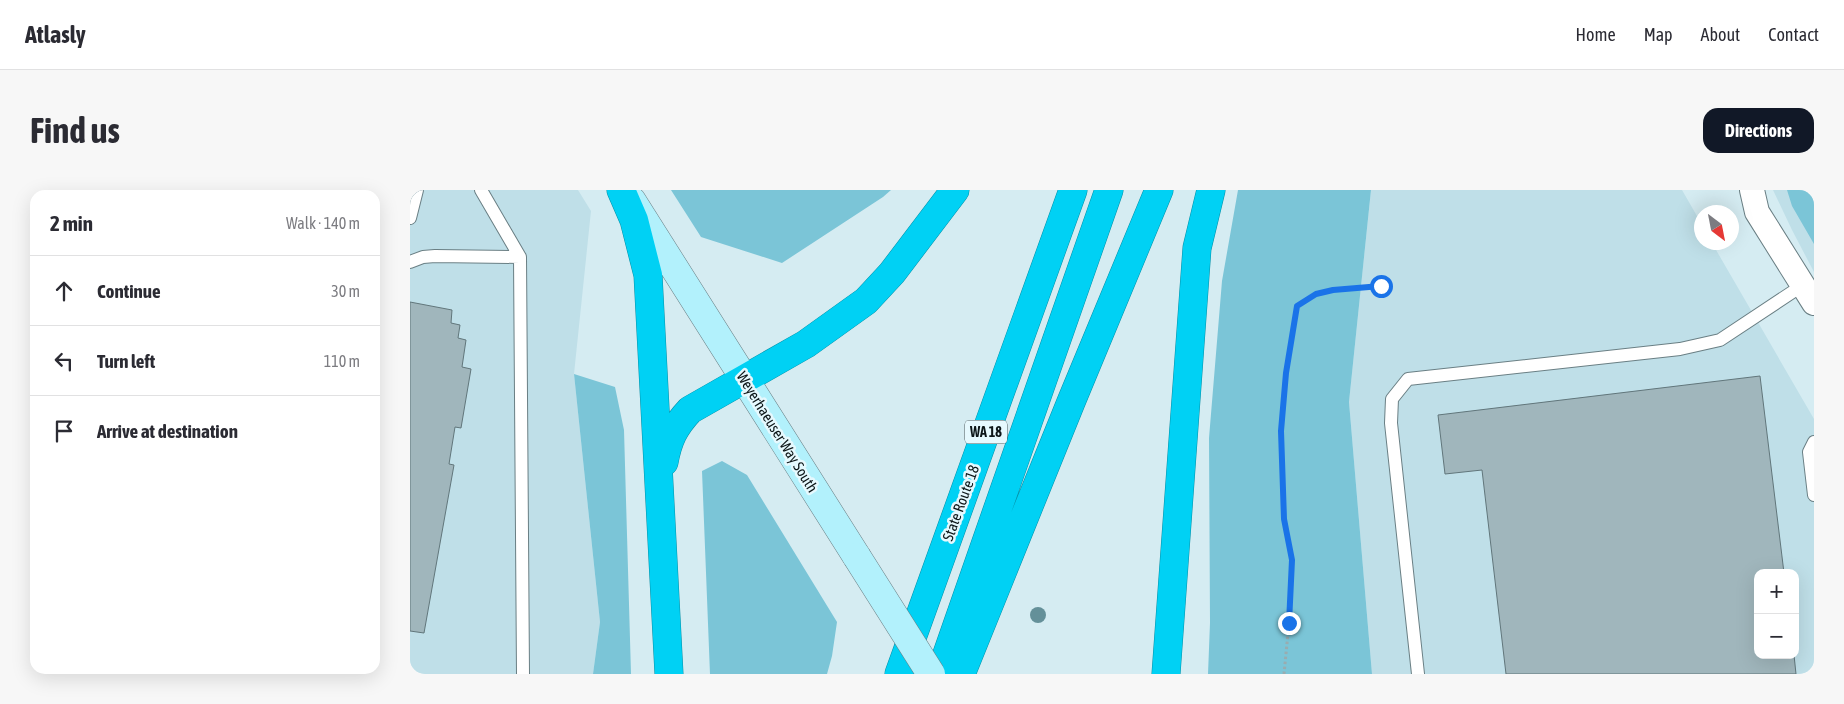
<!DOCTYPE html>
<html lang="en">
<head>
<meta charset="utf-8">
<style>
	body { margin:0; font-family:"Asap Condensed",sans-serif; background:#f7f7f7; color:#2b2b33 }
	.controls { position:absolute; right:15px; bottom:15px; display:grid; overflow:hidden; border-radius:10px; box-shadow:0 5px 20px #0002 }
	.controls button { width:45px; height:45px; display:grid; place-items:center; padding:0; border:0; border-bottom:1px solid #e1e1e2; background:#fff; color:#2b2b33; font:25px sans-serif }
	.compass { position:absolute; left:1284px; top:15px; width:45px; height:45px; border-radius:50%; background:#fff; box-shadow:0 5px 20px #0002; rotate:148deg }
	.stop { position:absolute; width:15px; height:15px; margin:-11px; border:4px solid #1a73e8; border-radius:50%; background:#fff }
	.stop.end { background:#1a73e8; border-color:#fff; box-shadow:0 1px 5px #0008 }
	.list { margin:0; padding:0; list-style:none }
	h2 { display:flex; justify-content:space-between; align-items:center; height:65px; margin:0; padding:0 20px; font-size:21px }
	h2 small { font-size:16px; font-weight:400; color:#7c7c81 }
	.list li { display:grid; grid-template-columns:32px 1fr auto; gap:15px; align-items:center; box-sizing:border-box; height:70px; padding:0 20px; border-top:1px solid #e1e1e2 }
	.list b { display:block; font-size:19px; white-space:nowrap }
	.list em { font-size:16px; font-style:normal; color:#7c7c81 }
	.icon { flex:none; width:28px; height:28px; fill:none; stroke:currentColor; stroke-width:2; stroke-linecap:round; stroke-linejoin:round }
	.map { position:relative; flex:none; width:1404px; height:484px; overflow:hidden; border-radius:15px }
	header { display:flex; align-items:center; gap:30px; box-sizing:border-box; height:70px; padding:0 25px; background:#fff; border-bottom:1px solid #e1e1e2 }
	header strong { font-size:24px }
	nav { display:flex; gap:28px; margin-inline-start:auto; font-size:18px }
	.intro { display:flex; align-items:center; justify-content:space-between; box-sizing:border-box; height:120px; padding:0 30px }
	h1 { margin:0; font-size:35px }
	.button { padding:12px 22px; border-radius:15px; background:#111827; color:#fff; font-size:18px; font-weight:700 }
	main { display:flex; gap:30px; padding:0 30px }
	aside { flex:1; background:#fff; border-radius:15px; box-shadow:0 5px 20px #0002 }
	.map>svg:first-child { display:block }
	.built { fill:#bfdfe8; fill-rule:evenodd }
	.green { fill:#7bc5d7 }
	.building { fill:#a0b6bc; stroke:#61767b }
	.lines { fill:none; stroke-linecap:round; stroke-linejoin:round }
	.lane-casing { stroke:#6a7f84; stroke-width:14 }
	.street-casing { stroke:#6a7f84; stroke-width:26 }
	.secondary-casing { stroke:#6a7f84; stroke-width:29 }
	.highway-casing { stroke:#0590a7; stroke-width:29 }
	.path { stroke:#99acb0; stroke-width:3; stroke-dasharray:2.5 2.5; stroke-linecap:butt }
	.lane { stroke:#fff; stroke-width:12 }
	.street { stroke:#fff; stroke-width:24 }
	.secondary { stroke:#b2f1fc; stroke-width:28 }
	.highway { stroke:#00d1f4; stroke-width:28 }
	.secondary-bridge-casing { stroke:#6a7f84; stroke-width:29; stroke-linecap:butt }
	.secondary-bridge { stroke:#b2f1fc; stroke-width:28 }
	.tree { fill:#649099 }
	.route { stroke:#1a73e8; stroke-width:6 }
	.labels { text-anchor:middle; stroke-width:5; stroke-linejoin:round; paint-order:stroke }
	.shield { fill:#e6f9fe; stroke:#4e5a5d; stroke-width:1 }
	.shield-label { font-size:14px; font-weight:bold; fill:#0d1618 }
	.street-label { font-size:15px; fill:#0d1618; stroke:#e6f9fe }
</style>
</head>
<body>
<header>
<strong>Atlasly</strong>
<nav><a>Home</a><a>Map</a><a>About</a><a>Contact</a></nav>
</header>
<div class="intro"><h1>Find us</h1><a class="button">Directions</a></div>
<main>
<aside>
<h2>2 min<small>Walk · 140 m</small></h2>
<ul class="list">
<li><svg class="icon" aria-label="ahead" viewBox="0 0 24 24"><path d="M12 20V5M6 11l6-6 6 6"/></svg><div><b>Continue</b></div><em>30 m</em></li>
<li><svg class="icon" aria-label="left" viewBox="0 0 24 24"><path d="M17 20v-9H6M10 6l-5 5 5 5"/></svg><div><b>Turn left</b></div><em>110 m</em></li>
<li><svg class="icon" aria-label="arrive" viewBox="0 0 24 24"><path d="M6 21V4h12l-3 4 3 4H6"/></svg><div><b>Arrive at destination</b></div></li>
</ul>
</aside>
<div class="map">
<svg width="1404" height="484" viewBox="0 0 1404 484">
	<rect width="100%" height="100%" fill="#d5ecf2"/>
	<path class="built" d="M0,0H168L181,21L164,184L190,432L183,484H0Z
		M961,0H1272L1291,33L1292,52L1302,53L1404,229V484H962L939,212ZM1348,383H1385V465H1348Z
		M1363,0H1404V82L1382,40Z"/>
	<path class="green" d="M261,0H481L473,7L372,73L291,47Z
		M828,0H961L939,212L962,484H798L800,433L799,248L812,91Z
		M1377,0H1404V54L1382,16Z
		M164,184L205,197L214,240L221,484H183L190,432Z
		M312,271L337,285L427,432L422,466L417,484H300L292,281Z"/>
	<path class="building" d="M0,112L42,120L41,133L50,135L48,148L56,150L52,177L61,179L51,238L45,237L39,274L44,275L14,443L0,441Z
		M1350,186L1374,383H1348V465H1384L1386,484H1096L1072,280L1035,284L1028,225Z"/>
	<g class="lines">
		<g class="lane-casing">
			<path id="lane" d="M71,0L110,67L113,484
				M0,28L7,0
				M0,72L13,67L25,66L110,67
				M1404,252L1399,262L1404,305
				M1008,484L981,233L982,209L998,189L1270,159L1310,150L1393,95"/>
		</g>
		<g class="street-casing">
			<path id="street" d="M1342,0L1347,22L1404,113"/>
		</g>
		<g class="secondary-casing">
			<path id="secondary" d="M222,11L447,367"/>
		</g>
		<g class="highway-casing">
			<path id="highway" d="M211,0L224,30L238,85L259,484
				M254,272C258,250 264,237 280,220L396,154L456,111L482,83L545,0
				M489,484L663,0
				M530,484L699,0
				M551,484L661,212L749,0
				M756,484L787,58L801,0"/>
		</g>
		<path class="path" d="M874,484L879,433L882,369L874,329L871,241L875,183L887,116L906,104L923,99L971,96"/>
		<use href="#lane" class="lane"/>
		<use href="#street" class="street"/>
		<use href="#secondary" class="secondary"/>
		<use href="#highway" class="highway"/>
		<g class="secondary-bridge-casing">
			<path id="secondary-bridge" d="M447,367L521,484"/>
		</g>
		<use href="#secondary-bridge" class="secondary-bridge"/>
	</g>
	<circle class="tree" cx="628" cy="425" r="8"/>
	<g class="lines">
		<path class="route" d="M879,433L882,370L874,329L871,241L876,183L887,116L906,104L923,100L971,96"/>
	</g>
	<g class="labels">
		<rect class="shield" x="555" y="230.5" width="42" height="23" rx="4"/>
		<g class="shield-label">
			<text x="576" y="247">WA 18</text>
		</g>
		<g class="street-label">
			<text transform="translate(367 242) rotate(58)" y="5">Weyerhaeuser Way South</text>
			<text transform="translate(551 313) rotate(-70)" y="5">State Route 18</text>
		</g>
	</g>
</svg>
<div class="controls">
<button>+</button>
<button>−</button>
</div>
<svg class="compass" viewBox="-18 -18 36 36"><path d="M0-13l5 13h-10z" fill="#e53935"/><path d="M0 13l5-13h-10z" fill="#7c7c81"/></svg>
<div class="stop" style="left:971px;top:96px"></div>
<div class="stop end" style="left:879px;top:433px"></div>
</div>
</main>
</body>
</html>
